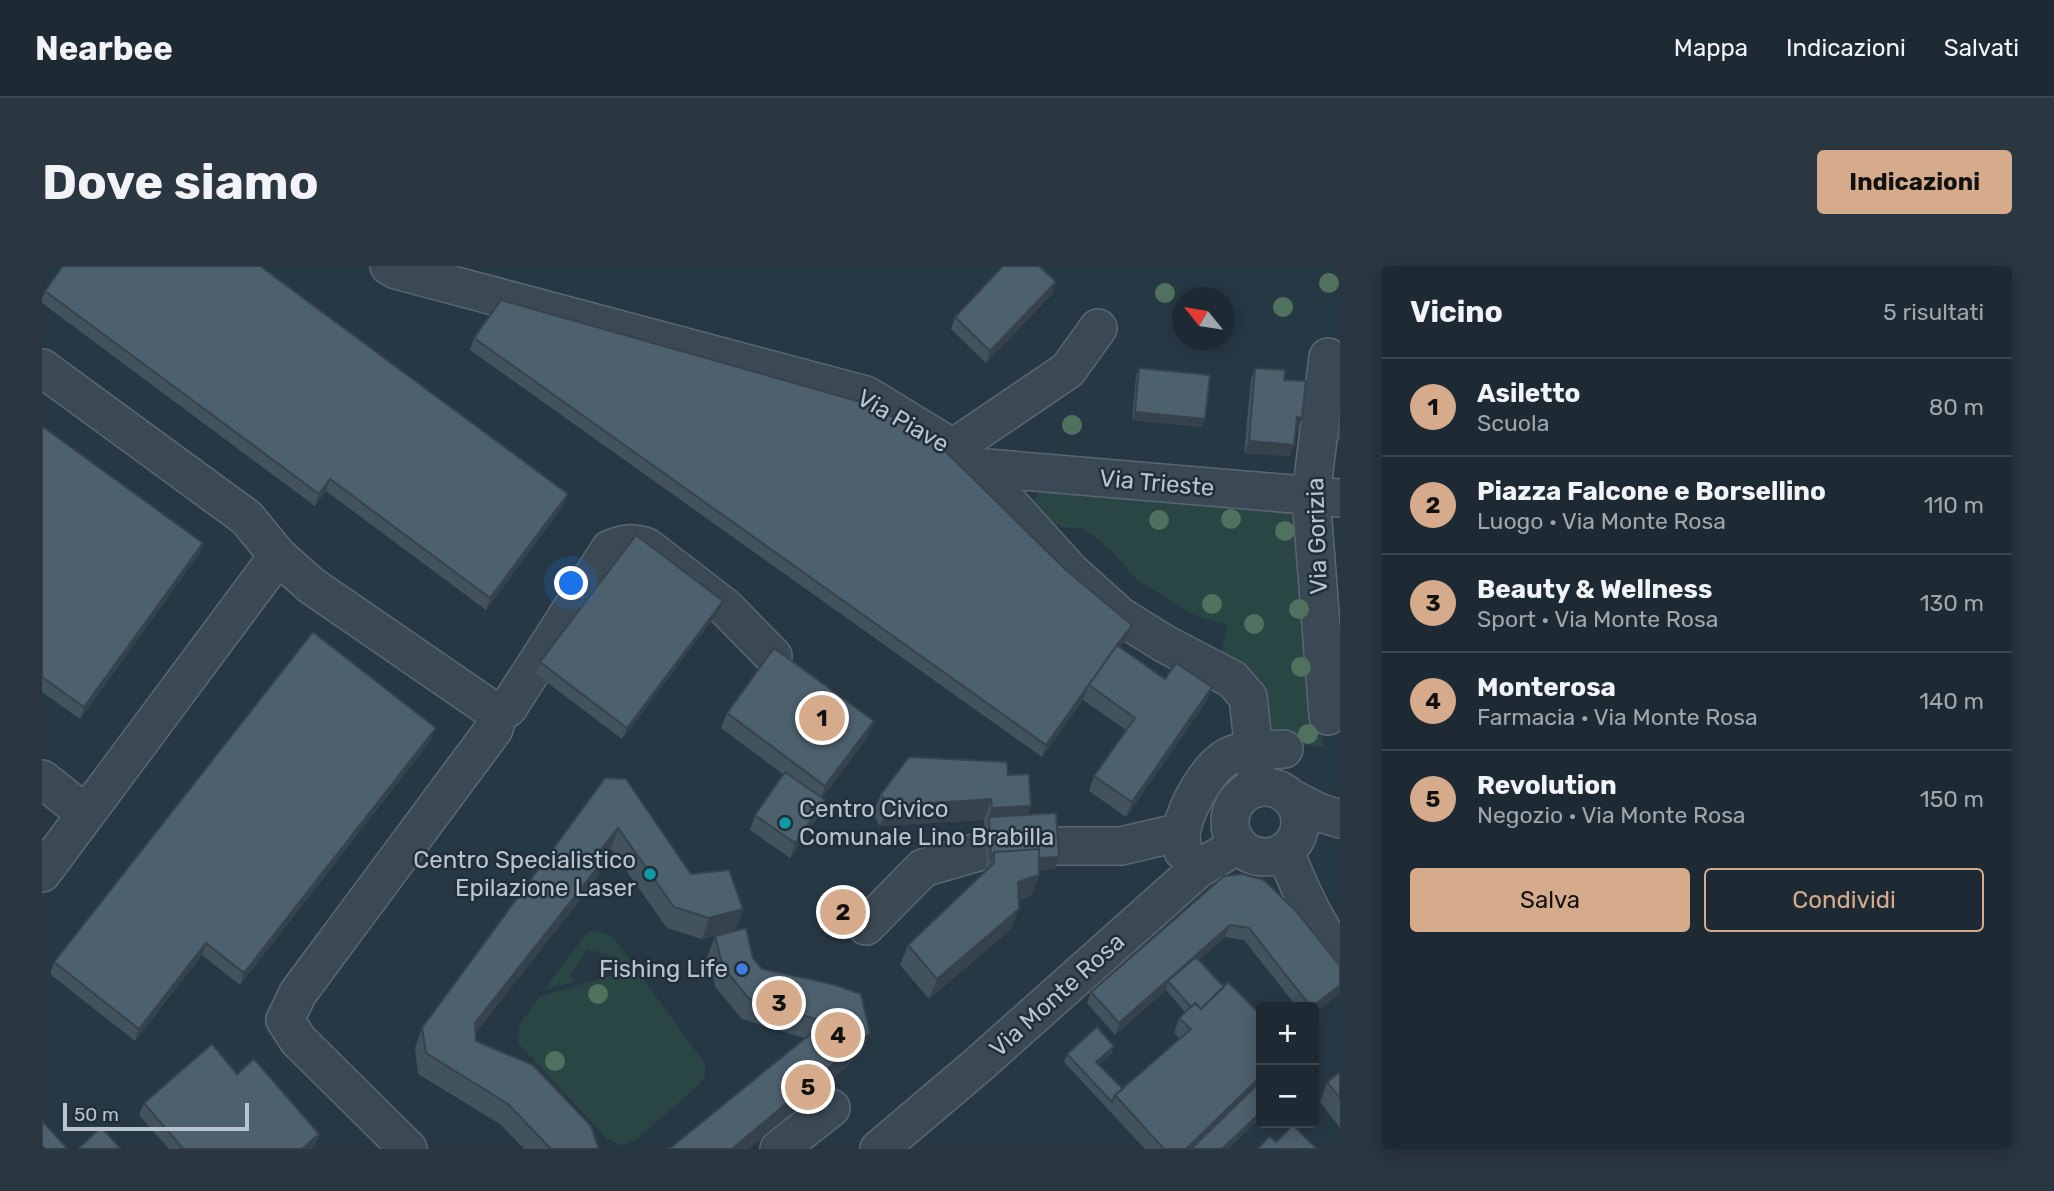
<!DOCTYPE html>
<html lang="it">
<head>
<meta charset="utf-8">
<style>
	body { margin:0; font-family:Rubik,sans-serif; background:#2a3640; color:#f1f3f6 }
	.controls { position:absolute; right:21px; bottom:21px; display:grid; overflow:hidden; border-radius:7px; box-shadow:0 4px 18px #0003 }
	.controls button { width:63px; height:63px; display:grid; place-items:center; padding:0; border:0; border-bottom:2px solid #3b464f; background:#1d2a34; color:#f1f3f6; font:35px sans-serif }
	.compass { position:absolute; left:1130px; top:21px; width:63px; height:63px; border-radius:50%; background:#1d2a34; box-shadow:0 4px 18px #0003; rotate:300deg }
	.scale { position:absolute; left:21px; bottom:18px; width:186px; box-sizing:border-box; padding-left:7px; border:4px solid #b9c4cd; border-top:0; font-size:19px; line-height:24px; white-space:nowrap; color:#b9c4cd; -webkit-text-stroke:5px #202f3a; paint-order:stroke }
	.you { position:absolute; left:530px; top:318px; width:24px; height:24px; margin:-18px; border:5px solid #fff; border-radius:50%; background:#1a73e8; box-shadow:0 0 0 10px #1a73e833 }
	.badge { display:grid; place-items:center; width:46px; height:46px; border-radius:50%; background:#d6ab8b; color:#111; font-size:23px; font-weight:700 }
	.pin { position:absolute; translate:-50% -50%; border:4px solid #fff; box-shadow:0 2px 7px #0006 }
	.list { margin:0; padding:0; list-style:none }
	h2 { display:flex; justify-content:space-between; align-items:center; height:91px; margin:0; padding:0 28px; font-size:30px }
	h2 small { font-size:23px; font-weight:400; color:#a0a7ac }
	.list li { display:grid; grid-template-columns:46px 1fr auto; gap:21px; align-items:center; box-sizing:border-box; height:98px; padding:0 28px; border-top:2px solid #3b464f }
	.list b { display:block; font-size:26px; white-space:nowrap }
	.list p { margin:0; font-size:23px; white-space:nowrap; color:#a0a7ac }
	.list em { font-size:23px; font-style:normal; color:#a0a7ac }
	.actions { display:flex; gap:14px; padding:21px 28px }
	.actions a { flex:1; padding:16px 0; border:2px solid #d6ab8b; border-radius:7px; text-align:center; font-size:24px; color:#d6ab8b }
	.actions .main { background:#d6ab8b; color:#111 }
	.map { position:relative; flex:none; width:1298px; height:883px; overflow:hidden; border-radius:7px }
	header { display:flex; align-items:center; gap:42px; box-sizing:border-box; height:98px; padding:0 35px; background:#1d2a34; border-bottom:2px solid #3b464f }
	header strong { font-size:33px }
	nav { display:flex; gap:38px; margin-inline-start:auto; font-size:24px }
	.intro { display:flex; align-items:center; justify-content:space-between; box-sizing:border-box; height:168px; padding:0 42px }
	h1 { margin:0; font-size:49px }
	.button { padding:18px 32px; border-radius:7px; background:#d6ab8b; color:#111; font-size:24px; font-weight:700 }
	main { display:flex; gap:42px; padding:0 42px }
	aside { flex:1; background:#1d2a34; border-radius:7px; box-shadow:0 4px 18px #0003 }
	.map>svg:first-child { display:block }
	.green { fill:#294544 }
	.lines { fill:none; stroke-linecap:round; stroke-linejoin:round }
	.minor-casing { stroke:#5a6771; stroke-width:40 }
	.minor { stroke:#3b4954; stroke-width:37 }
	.tree { fill:#4f715e }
	.wall { fill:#42535e }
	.shaded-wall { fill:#36434c }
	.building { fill:#4d606d; stroke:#36434c; stroke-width:2 }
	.culture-dot { fill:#0f9aa8; stroke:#202f3a; stroke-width:2.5 }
	.shop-dot { fill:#3f7fe0; stroke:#202f3a; stroke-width:2.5 }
	.labels { text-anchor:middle; stroke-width:5; stroke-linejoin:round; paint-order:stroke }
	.street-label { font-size:24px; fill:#b9c4cd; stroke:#202f3a }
	.poi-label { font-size:24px; fill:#b9c4cd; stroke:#202f3a; text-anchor:end }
</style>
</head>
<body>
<header>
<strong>Nearbee</strong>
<nav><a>Mappa</a><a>Indicazioni</a><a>Salvati</a></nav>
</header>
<div class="intro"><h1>Dove siamo</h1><a class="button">Indicazioni</a></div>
<main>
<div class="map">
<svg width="1298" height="883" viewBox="0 0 1298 883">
	<rect width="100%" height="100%" fill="#273845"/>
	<path class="green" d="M999,222L1259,243L1282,481L1231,475L1226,442L1201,400L1179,385L1186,359L1152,349L1095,314L1067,282L1041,263L1021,261L993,250L991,237Z
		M549,665C572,665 580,683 592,700L576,704L565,688L545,683L528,710L532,716L502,724L545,667Z
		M594,703L663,798V809L658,818L596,872L580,880L565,873L476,777L477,759L498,730Z"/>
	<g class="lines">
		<g class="minor-casing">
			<path id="minor" d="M347,0L354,4L824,129L911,182L946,214L1029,306L1078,350L1123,378L1190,413L1206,431L1216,522
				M0,102L205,252L236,290L270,320L456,448L452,463L256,727L243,754L256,774L366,883
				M911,182L1026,104L1056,62
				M933,201L1298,232
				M456,448L466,442L568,283C582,277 590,276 605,281L683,341L731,390
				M1286,450L1269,230L1286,91
				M0,513L44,548
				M1188 556a35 35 0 1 1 70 0a35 35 0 1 1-70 0Z
				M1249,532L1276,546L1298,553
				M1011,580H1079L1139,566
				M1141,585C1140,577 1138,570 1140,563C1145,539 1168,496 1192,488C1208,482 1226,484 1242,483
				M1243,586C1258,623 1274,659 1298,691
				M0,607L236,290
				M824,660L881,602L943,584
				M737,883L789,842
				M837,883L935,800L1156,603L1196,579"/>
		</g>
		<use href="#minor" class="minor"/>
	</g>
	<g class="tree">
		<circle cx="1287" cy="17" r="10"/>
		<circle cx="1123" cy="27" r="10"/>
		<circle cx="1241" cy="41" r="10"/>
		<circle cx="1030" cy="159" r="10"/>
		<circle cx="1189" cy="253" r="10"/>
		<circle cx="1117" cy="254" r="10"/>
		<circle cx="1243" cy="265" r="10"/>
		<circle cx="1170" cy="338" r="10"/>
		<circle cx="1257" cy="343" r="10"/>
		<circle cx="1212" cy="358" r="10"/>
		<circle cx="1259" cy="401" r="10"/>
		<circle cx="1266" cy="468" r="10"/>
		<circle cx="556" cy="728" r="10"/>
		<circle cx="513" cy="795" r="10"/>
	</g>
	<path class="wall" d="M3,25L521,240L444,344L284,225L273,240L0,37V33Z
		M1010,28L944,97L909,63L913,51Z
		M432,72L1023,303L1090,359L1086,371L1078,381L1123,413L1170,421L1164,436L1084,551L1047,525L1052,510L1084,464L1041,434L1042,432L1000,491L428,84Z
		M1097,102L1160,161L1090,154L1094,110Z
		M1213,102L1242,114L1260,152L1256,164L1254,163L1248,190L1202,187L1209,113Z
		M1298,143V174H1295Z
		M0,160L161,277L157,288L38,453L0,426Z
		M676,346L580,473L494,408L498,396Z
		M685,447L826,470L780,532L783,534L777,549L748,592L708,564L713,549L742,509L679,462Z
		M389,474L198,719L160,689L93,775L8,708L12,696Z
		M966,509L1013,603L997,604L990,629L977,634L969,663L887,733L858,699L866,679L944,604L942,554L838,560L831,548L839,528Z
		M563,512L649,608L701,643L694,663L660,673L625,662L569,583L562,591L555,612L433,767L434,775L557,883H482L458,858L376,808L373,782L380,762Z
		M1182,610L1272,741H1255L1202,674L1183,671L1157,694L1182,721L1219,749V851L1186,883H1103L1022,796L1025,788L1072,780L1069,788L1057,798L1081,823L1138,773L1132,767L1137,752L1143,746L1124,724L1073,769L1045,737L1049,726Z
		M673,670L711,692L720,703L821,787L706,883H627L762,772L700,753L674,722L665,691Z
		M1298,806V862L1278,836L1285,816Z
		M195,808L277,868L273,880L269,883H127L97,849L102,837Z"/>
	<path class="shaded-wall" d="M1014,16L1010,28L944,97L948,85Z
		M1093,146L1163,153L1160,161L1090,154Z
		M1255,151L1260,152L1256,164L1250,163Z
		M1207,175L1252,179L1248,190L1202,187Z
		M288,213L284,225L273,240L277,228Z
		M526,228L521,240L444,344L448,332Z
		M161,277L157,288L38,453L42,441Z
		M681,335L676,346L580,473L585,462Z
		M1090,359L1086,371L1050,421L1047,419Z
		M1046,420L1042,432L1000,491L1004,479Z
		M1170,421L1164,436L1084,551L1090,536Z
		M832,455L826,470L778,535L783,520Z
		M394,462L389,474L198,719L202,707Z
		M949,533L942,554L838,560L846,540Z
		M783,534L777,549L748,592L753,577Z
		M989,540L981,560L947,551L950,542Z
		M576,562L569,583L549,607L556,587Z
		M1017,591L1013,603L948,606L952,595Z
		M563,592L555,612L426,777L433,757Z
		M997,609L990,629L969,636L976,616Z
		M701,643L694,663L660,673L667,652Z
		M977,643L969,663L887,733L895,713Z
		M1188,659L1183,671L1129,719L1126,715L1124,724L1073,769L1077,757Z
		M164,677L160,689L93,775L97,763Z
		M1298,719V727L1272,748V741H1270Z
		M828,767L821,787L706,883H690Z
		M1072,780L1069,788L1051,804L1054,796Z
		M1219,810V820L1154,883H1144Z
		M1219,846V851L1186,883H1180Z
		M277,868L273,880L269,883H260Z"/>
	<path class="building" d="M21,0H218L526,228L448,332L288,213L277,228L3,25Z
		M961,0H997L1014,16L948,85L913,51Z
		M459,34L826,138L889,171L1023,303L1090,359L1075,379L1004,479L432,72Z
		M1097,102L1168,109L1163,153L1093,146Z
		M1213,102L1243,104L1242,114L1264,115L1260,152L1255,151L1252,179L1207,175Z
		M0,160L161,277L42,441L0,411Z
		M594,269L681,335L585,462L498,396Z
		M271,366L394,462L202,707L164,677L97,763L12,696Z
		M1075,379L1123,413L1134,397L1170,421L1090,536L1052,510L1093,452L1047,419Z
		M732,382L832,455L783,520L685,447Z
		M867,491L965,496L966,509L987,508L989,540L950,542L949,533L846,540L839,528Z
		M743,506L783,534L753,577L713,549Z
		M563,512L584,513L649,608L687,604L701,643L667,652L632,641L576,562L556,587L563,592L433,757L434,775L491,799L549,860L557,883H509L466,838L384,787L380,762Z
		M1014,547L1017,591L997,592V583L952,586L949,595L947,551Z
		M997,583V609L976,616L977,643L895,713L866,679L952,597V586Z
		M1200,608L1222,614L1254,645L1298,700V719L1270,741H1269L1207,662L1188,659L1077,757L1049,726L1182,610Z
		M704,662L711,692L720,703L790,718L819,728L828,767L690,883H627L772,765L773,753L707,733L681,701L673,670Z
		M1154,691L1182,721L1159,743L1153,737L1149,741L1126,715Z
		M1186,716L1219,749V810L1144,883H1122L1073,829L1149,763L1137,752L1153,737L1159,743Z
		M1055,761L1072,780L1054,796L1081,823L1073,829L1070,836L1025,788Z
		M170,778L195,808L212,793L277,868L260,883H141L102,837Z
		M1298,806V832L1285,816Z
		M1219,815V846L1180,883H1149Z
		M0,855L26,883H0Z
		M1251,859L1275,883H1215L1228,870L1234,876Z
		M59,861L79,883H36Z"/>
	<g class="culture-dot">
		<circle cx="743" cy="557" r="7"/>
		<circle cx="608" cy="608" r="7"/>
	</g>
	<circle class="shop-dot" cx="700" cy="703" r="7"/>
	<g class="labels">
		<g class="street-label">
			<text transform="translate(861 155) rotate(30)" y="8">Via Piave</text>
			<text transform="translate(1115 217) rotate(5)" y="8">Via Trieste</text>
			<text transform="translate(1275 270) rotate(-92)" y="8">Via Gorizia</text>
			<text transform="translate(1015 729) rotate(-42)" y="8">Via Monte Rosa</text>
		</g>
		<g class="poi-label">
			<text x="757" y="551" text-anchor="start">Centro Civico<tspan x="757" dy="28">Comunale Lino Brabilla</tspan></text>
			<text x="594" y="602">Centro Specialistico<tspan x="594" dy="28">Epilazione Laser</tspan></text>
			<text x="686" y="711">Fishing Life</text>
		</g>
	</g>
</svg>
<div class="controls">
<button>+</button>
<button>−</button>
</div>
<svg class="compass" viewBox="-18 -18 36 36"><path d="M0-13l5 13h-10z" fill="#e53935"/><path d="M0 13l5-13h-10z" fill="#a0a7ac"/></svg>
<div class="scale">50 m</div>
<div class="you"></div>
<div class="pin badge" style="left:780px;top:452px">1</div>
<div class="pin badge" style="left:801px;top:646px">2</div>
<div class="pin badge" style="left:737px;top:737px">3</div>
<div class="pin badge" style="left:796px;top:769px">4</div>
<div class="pin badge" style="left:766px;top:821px">5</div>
</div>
<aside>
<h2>Vicino<small>5 risultati</small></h2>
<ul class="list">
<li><span class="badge">1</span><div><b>Asiletto</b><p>Scuola</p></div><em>80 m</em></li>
<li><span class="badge">2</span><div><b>Piazza Falcone e Borsellino</b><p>Luogo · Via Monte Rosa</p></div><em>110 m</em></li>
<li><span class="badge">3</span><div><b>Beauty &amp; Wellness</b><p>Sport · Via Monte Rosa</p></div><em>130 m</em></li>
<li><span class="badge">4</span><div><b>Monterosa</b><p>Farmacia · Via Monte Rosa</p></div><em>140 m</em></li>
<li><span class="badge">5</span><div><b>Revolution</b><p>Negozio · Via Monte Rosa</p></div><em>150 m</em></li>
</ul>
<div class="actions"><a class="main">Salva</a><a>Condividi</a></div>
</aside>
</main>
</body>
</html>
